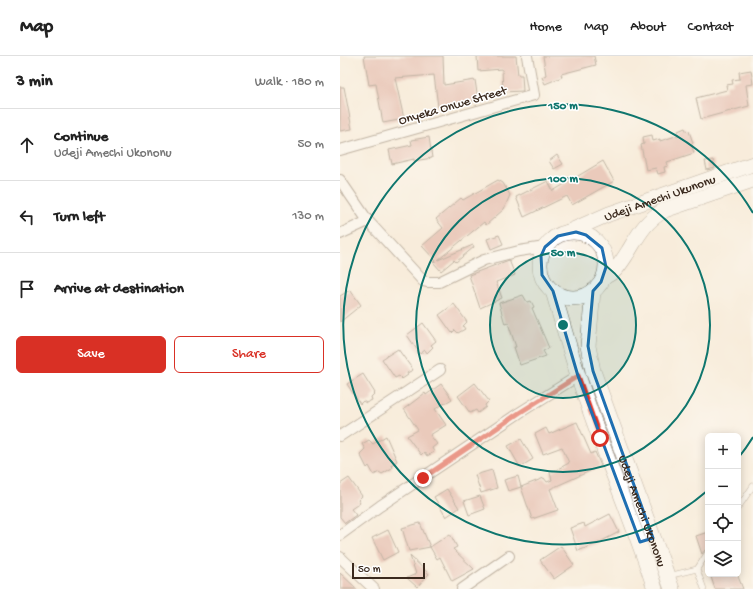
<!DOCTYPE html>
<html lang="en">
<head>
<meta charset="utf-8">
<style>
	body { margin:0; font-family:"Gochi Hand",sans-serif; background:#f2f2f2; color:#222 }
	.controls { position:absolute; right:12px; bottom:12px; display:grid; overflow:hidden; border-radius:6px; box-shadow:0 2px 10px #0003 }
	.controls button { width:36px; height:36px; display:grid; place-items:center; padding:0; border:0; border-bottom:1px solid #e0e0e0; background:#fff; color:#222; font:20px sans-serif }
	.scale { position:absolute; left:12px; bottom:10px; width:73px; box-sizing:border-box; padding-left:4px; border:2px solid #3b2a1e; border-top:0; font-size:11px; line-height:14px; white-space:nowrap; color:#3b2a1e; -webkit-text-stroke:3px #fff; paint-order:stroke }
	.stop { position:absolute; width:12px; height:12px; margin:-9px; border:3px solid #d93025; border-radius:50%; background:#fff }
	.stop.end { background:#d93025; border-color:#fff; box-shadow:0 1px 4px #0008 }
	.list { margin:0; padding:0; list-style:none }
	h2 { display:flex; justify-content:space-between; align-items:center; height:52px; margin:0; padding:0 16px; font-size:17px }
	h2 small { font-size:13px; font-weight:400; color:#767676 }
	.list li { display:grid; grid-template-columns:26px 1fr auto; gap:12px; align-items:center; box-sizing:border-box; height:72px; padding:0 16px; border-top:1px solid #e0e0e0 }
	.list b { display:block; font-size:15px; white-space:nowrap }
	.list p { margin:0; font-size:13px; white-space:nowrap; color:#767676 }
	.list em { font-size:13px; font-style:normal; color:#767676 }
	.actions { display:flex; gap:8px; padding:12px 16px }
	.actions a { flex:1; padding:9px 0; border:1px solid #d93025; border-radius:6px; text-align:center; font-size:14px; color:#d93025 }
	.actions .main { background:#d93025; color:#fff }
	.icon { flex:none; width:22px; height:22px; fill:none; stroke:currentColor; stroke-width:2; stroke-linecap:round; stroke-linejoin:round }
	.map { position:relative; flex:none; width:413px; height:533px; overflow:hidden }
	header { display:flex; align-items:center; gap:24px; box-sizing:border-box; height:56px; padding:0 20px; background:#fff; border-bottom:1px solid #e0e0e0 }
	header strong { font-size:19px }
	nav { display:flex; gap:22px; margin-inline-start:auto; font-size:14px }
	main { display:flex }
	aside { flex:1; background:#fff }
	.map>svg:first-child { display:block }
	.building { fill:#d99f94 }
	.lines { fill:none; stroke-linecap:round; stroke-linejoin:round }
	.service-casing { stroke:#7d6e60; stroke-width:6 }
	.minor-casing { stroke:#7d6e60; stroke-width:12 }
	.secondary-casing { stroke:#7d6e60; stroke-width:16 }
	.service { stroke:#fff; stroke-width:5 }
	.minor { stroke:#fff; stroke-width:10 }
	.secondary { stroke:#fff; stroke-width:15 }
	.route { stroke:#d93025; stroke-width:5 }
	.marked { fill:none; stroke:#1f6fb2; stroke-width:3; stroke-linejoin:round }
	.ring { fill:none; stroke:#0f766e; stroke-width:2 }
	.labels { text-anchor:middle; stroke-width:3; stroke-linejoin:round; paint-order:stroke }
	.street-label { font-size:13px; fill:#3b2a1e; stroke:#fff }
	.centre { fill:#0f766e; stroke:#fff; stroke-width:2 }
	.ring-label { font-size:12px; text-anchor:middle; font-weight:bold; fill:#0f766e; stroke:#fff; stroke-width:3; stroke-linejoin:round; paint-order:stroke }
</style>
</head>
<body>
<header>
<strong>Map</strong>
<nav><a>Home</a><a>Map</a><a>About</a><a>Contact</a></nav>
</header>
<main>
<aside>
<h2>3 min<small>Walk · 180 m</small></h2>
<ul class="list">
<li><svg class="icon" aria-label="ahead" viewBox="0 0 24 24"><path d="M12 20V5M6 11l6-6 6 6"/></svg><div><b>Continue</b><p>Udeji Amechi Ukononu</p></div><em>50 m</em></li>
<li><svg class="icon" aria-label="left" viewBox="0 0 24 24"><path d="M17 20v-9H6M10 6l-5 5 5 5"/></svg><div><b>Turn left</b></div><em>130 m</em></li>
<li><svg class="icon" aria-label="arrive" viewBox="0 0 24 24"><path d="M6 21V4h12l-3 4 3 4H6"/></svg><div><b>Arrive at destination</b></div></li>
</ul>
<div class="actions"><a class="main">Save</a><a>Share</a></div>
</aside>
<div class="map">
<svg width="413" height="533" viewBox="0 0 413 533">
	<rect width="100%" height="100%" fill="#fff"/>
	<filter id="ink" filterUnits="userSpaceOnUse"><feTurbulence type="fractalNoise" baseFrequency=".025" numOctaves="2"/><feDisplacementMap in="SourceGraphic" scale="8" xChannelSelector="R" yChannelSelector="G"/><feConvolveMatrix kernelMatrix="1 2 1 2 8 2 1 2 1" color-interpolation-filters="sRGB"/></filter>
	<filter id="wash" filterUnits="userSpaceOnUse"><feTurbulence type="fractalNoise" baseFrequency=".012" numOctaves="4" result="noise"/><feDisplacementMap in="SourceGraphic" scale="16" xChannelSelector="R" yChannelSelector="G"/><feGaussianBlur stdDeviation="0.9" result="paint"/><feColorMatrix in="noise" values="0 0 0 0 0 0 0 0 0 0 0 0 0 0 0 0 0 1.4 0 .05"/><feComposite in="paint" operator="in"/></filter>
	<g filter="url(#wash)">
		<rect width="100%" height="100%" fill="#f8ecdb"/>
		<g id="blocks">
			<path class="building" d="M24,0H103L104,29L135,24L138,44L98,51L94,19L55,22L64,63L43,67L36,28L29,29Z
				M137,0H176L178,19H182L183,35L163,36L162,13L138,15Z
				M203,0H254L256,9L221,18L222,21L205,28L202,21L206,19Z
				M411,14L413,28L406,29L409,50L361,63L356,42L387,34L386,29L393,28L392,24L400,23L399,16Z
				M0,31H4L12,73L0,75Z
				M345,72L347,76L349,75L353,87L351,88L354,97L327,106L328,110L324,111L325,116L318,118L316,112L306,114L301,89L304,88L303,81L312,79L313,85L320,83V85L339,79L338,75Z
				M89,81L92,102L74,105V103L52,108L49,94L72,89L71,84Z
				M217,99L223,108L214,113L209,105Z
				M373,104L375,112L367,114L365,105Z
				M263,105L274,125L232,149L227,140L184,161L176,141L208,125L213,135Z
				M158,124L163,127L170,139L164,153L146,169L144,166L98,204L133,189L134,191L116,206L114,204L101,215L93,206L96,205L82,190L103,172L96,163L121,142L123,144Z
				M159,179L163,188L151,193L147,183Z
				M169,204L175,219L156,226L162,242L140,252L129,219Z
				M10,234L21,249L0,266V240Z
				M183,239L187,246L191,245L194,251L192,252L209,292L203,295L206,300L180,309L174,291H176L168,267L165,268L159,247Z
				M114,248L127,266L123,270L125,273L118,277L115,274L112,277L99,259Z
				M83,267L96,285L91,289L93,291L87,297L85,294L80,298L67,279Z
				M58,293L73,314L67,317L68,319L62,323L59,320L55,322L42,303Z
				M23,318L35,337L31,341L32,344L26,347L23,345L20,348L7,328Z
				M135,327L149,345L145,349L146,351L138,357L136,354L130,357L118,340Z
				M101,328L112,343L95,353L106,369L90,379L97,388L92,392L94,396L87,400L84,396L81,399L67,380L78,374L64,353L85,337L86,339Z
				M237,366L251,398L255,396L261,410L210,433L218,454L192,463L181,431L204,422L207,426L212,424L210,417L229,407L222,391L203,398L195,378L206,372L209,378Z
				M46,380L57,405L51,409L52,412L42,418L39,416L34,419L29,410L27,412L20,398L25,393L22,388L29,384L33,388Z
				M181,383L193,403L180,411L168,390Z
				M152,414L157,432L141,437L135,419Z
				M178,420L181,431L168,435L164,424Z
				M9,422L22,440L18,444L20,447L11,453L16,459L5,467L0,461V428Z
				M107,433L119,452L106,461L94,441Z
				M140,440L145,453L129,459L124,445Z
				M270,458L279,476L258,487L238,495L230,472L244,467L245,471Z
				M80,467L90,491L69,495L62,472Z
				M48,474L58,496L43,504L32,482Z
				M368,476V492L365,494L362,498L356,480Z
				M110,478L117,491L113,493L134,513L112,525L100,501L97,503L90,491Z
				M221,490L234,509L214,523L200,504Z
				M70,500L89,518L77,531L67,522L76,518Z
				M0,517L17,533H0Z
				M370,518H397L403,533H375Z"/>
		</g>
	</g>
	<g filter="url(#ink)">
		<use href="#blocks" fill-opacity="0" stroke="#7d6e60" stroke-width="1"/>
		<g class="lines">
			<g class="service-casing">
				<path id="service" d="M398,452L413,430
					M328,520L357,513
					M364,533L357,513L368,496"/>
			</g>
			<g class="minor-casing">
				<path id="minor" d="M0,94L194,39L187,0
					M0,124L28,165L83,225L87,226H99L144,204L179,195L205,191
					M0,178L28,165
					M0,380L100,314
					M0,479L40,450L179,357L238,320
					M0,501L34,533
					M122,533L169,500"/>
			</g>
			<g class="secondary-casing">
				<g id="secondary">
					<path id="s1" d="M228,176L269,158L413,108"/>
					<circle cx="233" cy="209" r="33"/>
					<path d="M264,221C268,219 272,217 275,214C280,209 284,202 288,196C299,178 306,164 325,154L413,124"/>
					<path d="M213,235C221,263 229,291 238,319C261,392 292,461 315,533"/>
					<path id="s2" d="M253,235L248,290L253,315L332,533"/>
				</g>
			</g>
			<use href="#service" class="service"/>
			<use href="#minor" class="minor"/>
			<use href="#secondary" class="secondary"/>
		</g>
	</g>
	<g class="lines" filter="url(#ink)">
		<path class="route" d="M83,422L179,357L238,320L260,382"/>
	</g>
	<path d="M0 0H413V533H0ZM236,176L246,179L262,192L266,211L261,226L253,235L248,290L253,315L313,482L300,486L238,320L213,235L202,219L201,200L205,191L218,180Z" fill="#f8ecdb" fill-opacity=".55" fill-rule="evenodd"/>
	<path class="marked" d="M236,176L246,179L262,192L266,211L261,226L253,235L248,290L253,315L313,482L300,486L238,320L213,235L202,219L201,200L205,191L218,180Z"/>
	<circle cx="223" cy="269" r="73" fill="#0f766e" fill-opacity=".12"/>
	<g class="ring">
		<circle cx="223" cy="269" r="73"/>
		<circle cx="223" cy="269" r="147"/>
		<path d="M413 381A220 220 0 0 1 399 401M367 435A220 220 0 1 1 413 157"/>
	</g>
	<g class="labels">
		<g class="street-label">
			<text transform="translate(112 48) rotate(-16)" y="5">Onyeka Onwe Street</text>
			<text dy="5" stroke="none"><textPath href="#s1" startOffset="98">Udeji Amechi Ukunonu</textPath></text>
			<text dy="5" stroke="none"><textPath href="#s2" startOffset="229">Udeji Amechi Ukononu</textPath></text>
		</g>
	</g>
	<circle cx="223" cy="269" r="6" class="centre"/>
	<g class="ring-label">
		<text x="223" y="53">150 m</text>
		<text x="223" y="126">100 m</text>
		<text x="223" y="200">50 m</text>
	</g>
</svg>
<div class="controls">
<button>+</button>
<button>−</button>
<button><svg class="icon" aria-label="locate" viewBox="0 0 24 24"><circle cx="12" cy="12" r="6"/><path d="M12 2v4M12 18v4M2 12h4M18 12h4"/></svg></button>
<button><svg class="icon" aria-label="layers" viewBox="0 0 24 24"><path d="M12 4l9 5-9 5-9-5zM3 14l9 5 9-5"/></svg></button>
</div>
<div class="scale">50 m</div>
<div class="stop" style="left:260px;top:382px"></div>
<div class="stop end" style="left:83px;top:422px"></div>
</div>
</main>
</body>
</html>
